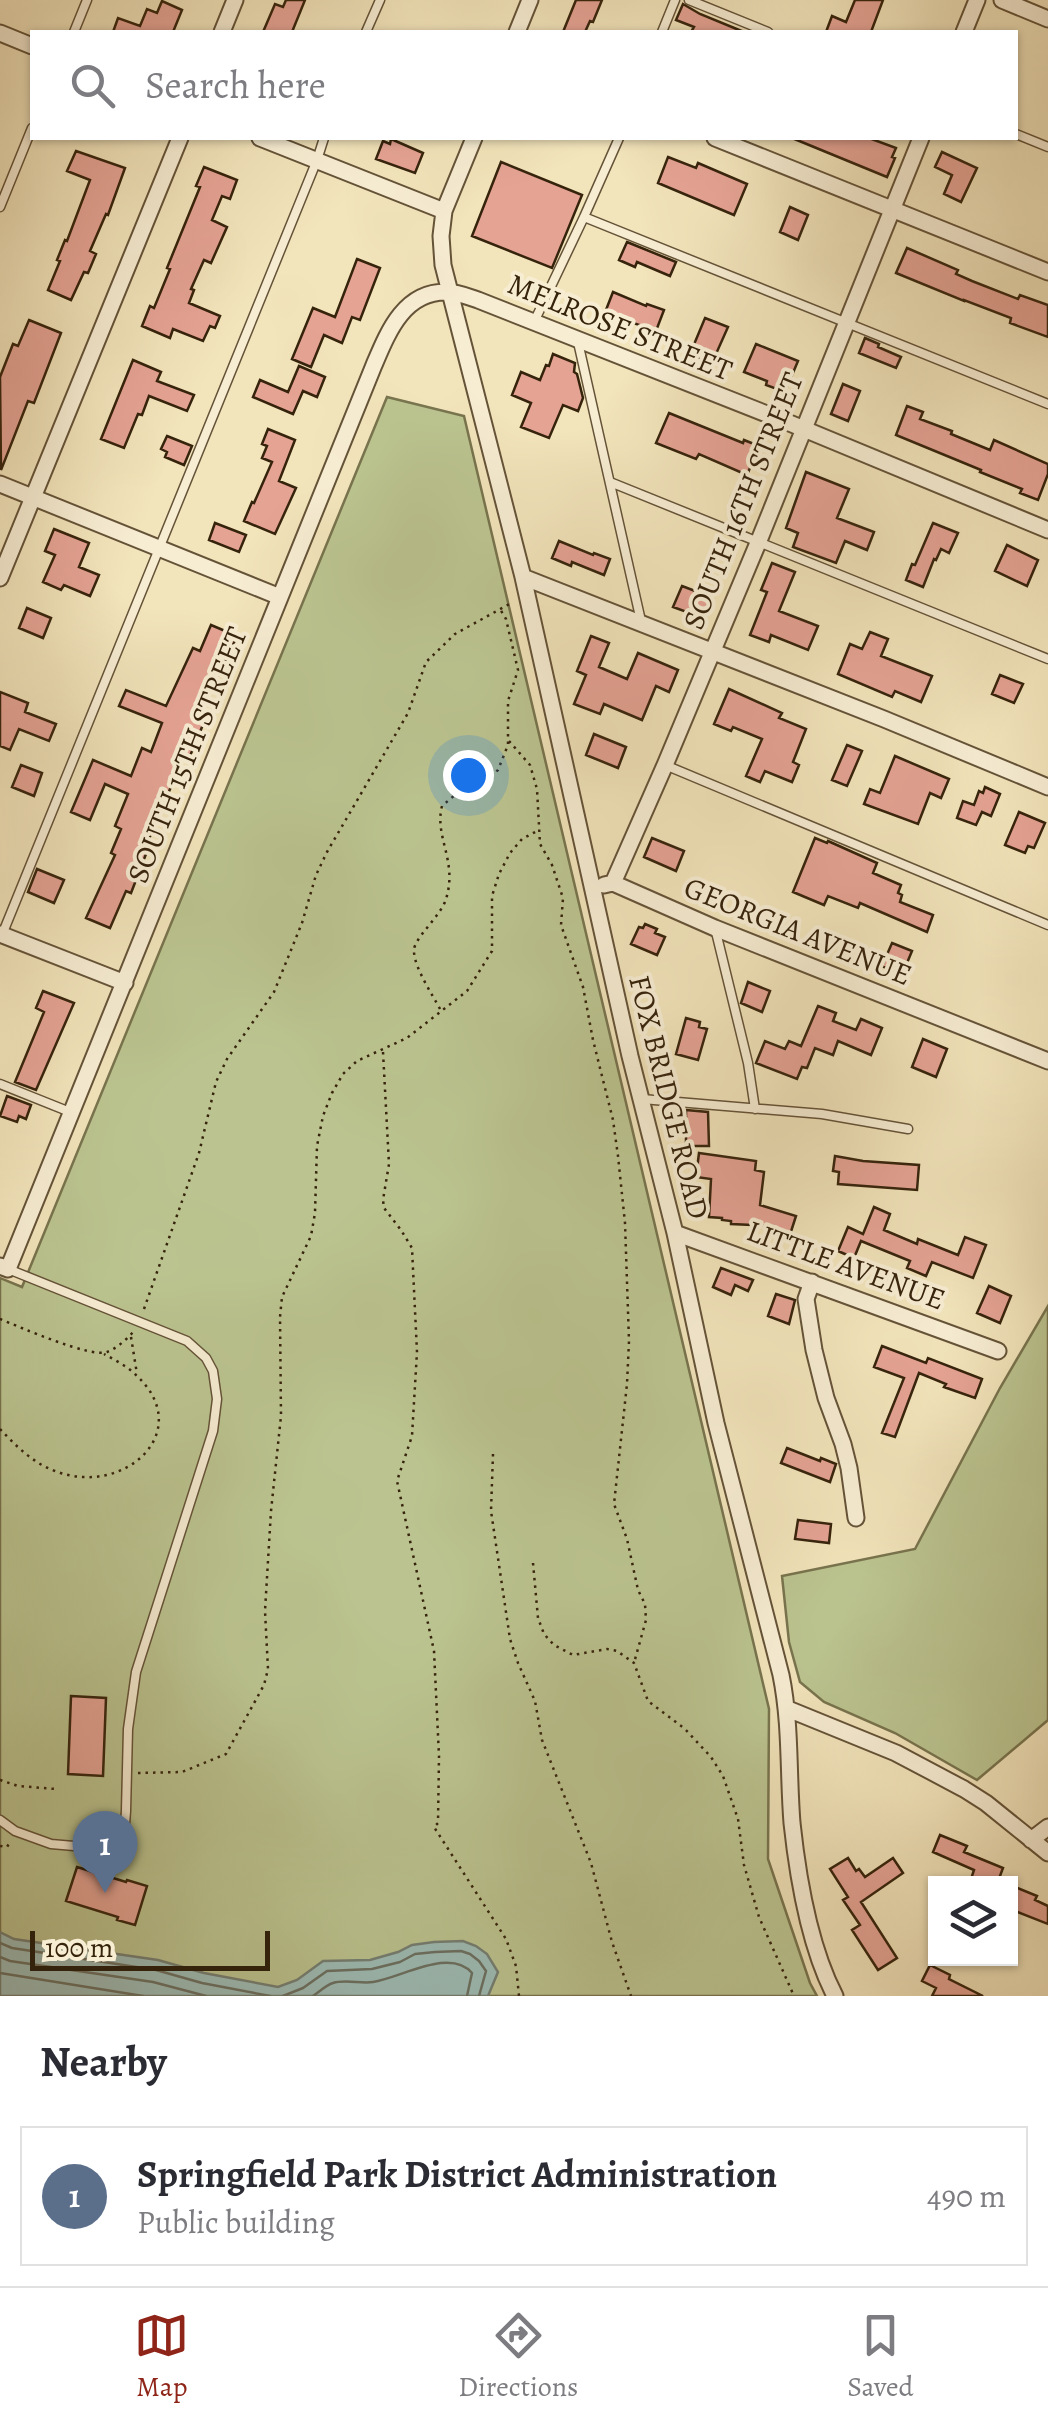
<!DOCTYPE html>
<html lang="en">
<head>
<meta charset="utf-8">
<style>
	body { margin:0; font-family:Alegreya,serif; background:#f2f2f3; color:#2b2b33 }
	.controls { position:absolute; right:30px; bottom:30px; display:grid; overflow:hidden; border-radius:0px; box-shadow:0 2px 8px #0004 }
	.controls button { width:90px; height:90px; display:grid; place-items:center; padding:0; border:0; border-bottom:2px solid #e1e1e2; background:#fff; color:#2b2b33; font:50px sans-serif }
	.scale { position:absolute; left:30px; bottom:25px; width:240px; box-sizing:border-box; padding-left:10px; border:5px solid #36230c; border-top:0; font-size:28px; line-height:35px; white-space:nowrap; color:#36230c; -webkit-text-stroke:8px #f7edd3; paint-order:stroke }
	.you { position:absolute; left:468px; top:775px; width:35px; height:35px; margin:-25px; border:8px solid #fff; border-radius:50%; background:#1a73e8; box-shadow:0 0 0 15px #1a73e833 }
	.badge { display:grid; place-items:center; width:65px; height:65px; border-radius:50%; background:#8f2418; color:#fff; font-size:32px; font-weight:700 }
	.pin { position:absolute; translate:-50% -82px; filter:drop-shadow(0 2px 5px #0008) }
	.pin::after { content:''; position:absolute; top:52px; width:35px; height:30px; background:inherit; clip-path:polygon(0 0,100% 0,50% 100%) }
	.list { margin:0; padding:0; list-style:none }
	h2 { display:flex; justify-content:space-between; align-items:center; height:130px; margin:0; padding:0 40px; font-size:42px }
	h2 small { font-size:32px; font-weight:400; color:#7c7c81 }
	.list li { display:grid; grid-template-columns:65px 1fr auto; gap:30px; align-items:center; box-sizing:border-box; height:140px; margin:0 20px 20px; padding:0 20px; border:2px solid #e1e1e2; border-radius:0px }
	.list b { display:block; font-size:38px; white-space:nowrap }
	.list p { margin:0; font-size:32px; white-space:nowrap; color:#7c7c81 }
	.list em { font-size:32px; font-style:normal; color:#7c7c81 }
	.icon { flex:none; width:55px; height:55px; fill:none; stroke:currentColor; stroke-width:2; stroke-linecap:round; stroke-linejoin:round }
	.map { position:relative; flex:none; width:1048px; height:1996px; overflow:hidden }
	.search { position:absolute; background:#fff; box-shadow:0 2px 8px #0004; left:30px; right:30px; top:30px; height:110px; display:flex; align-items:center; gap:25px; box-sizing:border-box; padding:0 35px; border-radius:0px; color:#7c7c81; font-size:38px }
	.sheet { height:290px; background:#fff }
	nav { display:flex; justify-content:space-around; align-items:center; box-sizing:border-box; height:140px; border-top:2px solid #e1e1e2; background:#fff; font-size:28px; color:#7c7c81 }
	nav a { display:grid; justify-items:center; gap:5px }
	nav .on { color:#8f2418 }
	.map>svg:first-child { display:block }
	.green { fill:#bbc490; stroke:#78744e; stroke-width:2.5 }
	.water { fill:#9dbdb7; stroke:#747f73; stroke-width:2.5 }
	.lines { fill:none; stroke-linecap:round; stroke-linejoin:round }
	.shore { stroke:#6a7062; stroke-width:2.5 }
	.building { fill:#e5a394; stroke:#36230c; stroke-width:2.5 }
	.lane-casing { stroke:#655338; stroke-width:11 }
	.street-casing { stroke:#655338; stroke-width:19 }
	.path { stroke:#36230c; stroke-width:2.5; stroke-dasharray:2.5 5; stroke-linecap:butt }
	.lane { stroke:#f7edd3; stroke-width:8 }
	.street { stroke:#f7edd3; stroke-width:15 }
	.labels { text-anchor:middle; stroke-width:8; stroke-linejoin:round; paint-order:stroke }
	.street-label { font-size:30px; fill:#36230c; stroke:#f7edd3 }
</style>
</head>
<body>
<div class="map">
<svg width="1048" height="1996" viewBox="0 0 1048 1996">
	<rect width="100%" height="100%" fill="#f2e4bb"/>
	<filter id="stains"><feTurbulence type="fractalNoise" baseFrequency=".002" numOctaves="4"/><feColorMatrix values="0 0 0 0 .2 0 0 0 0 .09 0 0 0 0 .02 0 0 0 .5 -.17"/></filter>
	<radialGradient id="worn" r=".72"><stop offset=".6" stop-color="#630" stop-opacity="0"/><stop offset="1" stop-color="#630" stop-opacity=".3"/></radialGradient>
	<path class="green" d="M387,397L464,416L769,1709L768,1859L810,1983L817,1996H0V1278L22,1287Z
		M1048,1306V1720L977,1780L895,1733L824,1702L800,1682L789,1642L782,1576L915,1549L1000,1388Z"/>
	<path class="water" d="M0,1932L14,1939L158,1960L204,1973L278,1987L297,1980L323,1961L370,1960L398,1952L412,1945L434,1942L463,1941L476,1946L487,1954L498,1972L488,1996H0Z"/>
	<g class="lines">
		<path class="shore" d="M0,1943L12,1948L156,1970L202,1983L270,1996
			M0,1957L10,1961L153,1982L206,1996
			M0,1973L143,1996
			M283,1996L303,1988L327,1971L372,1969L400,1962L415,1954L435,1952L461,1951L470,1954L479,1961L486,1971L479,1996
			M313,1996C319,1992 326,1985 333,1983C345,1979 361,1984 373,1982C401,1978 450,1947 472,1973L467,1996"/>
	</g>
	<path class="building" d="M286,0H305L292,32H263L275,4L283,7Z
		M576,0H602L593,22L590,21L585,32H563Z
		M855,0H883L871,32H826L832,16L846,22Z
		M162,1L182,10L173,32H113L118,18L140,26L147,9L157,13Z
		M683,4L700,14L744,32H691L694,27L676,20Z
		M792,138H869L896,148L892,157L895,158L887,177Z
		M391,139L423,153L415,173L376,159L383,141L390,144Z
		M76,151L125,168L108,215L106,214L90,251L96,254L88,273L84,272L71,300L48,290L60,261L57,260L65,240L67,241L90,180L67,171Z
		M942,152L977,168L961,202L944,194L952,175L935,167Z
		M668,157L696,168L698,163L747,184L734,215L658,183Z
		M501,162L582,195L552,268L472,236Z
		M204,167L237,180L230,199L222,196L212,220L227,227L211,263L204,260L191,289L194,290L189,303L220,316L215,328L210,326L203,341L173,329L170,338L142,326L150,306L154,308L170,269L167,268L200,187L196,186Z
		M790,207L808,215L798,240L780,232Z
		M627,242L676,262L670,276L637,262L635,267L619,260Z
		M907,248L958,270L956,274L972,281L1018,299L1020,295L1048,305V337L1010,323L1011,318L964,300V301L896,273Z
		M357,259L380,268L360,320L352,317L342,343L324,335L311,367L292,359L313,308L335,317Z
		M613,292L646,306L647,304L664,310L656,331L628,321L627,324L604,315Z
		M705,318L728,327L712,363L690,354Z
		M29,320L61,333L34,403L28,401L1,470L0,377L13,344L18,346Z
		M865,338L879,344L878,347L901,357L896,368L859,353Z
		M756,344L798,361L785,392L766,385L767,381L744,372Z
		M553,354L575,363L574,372L577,374L583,398L578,411L563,405L549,438L521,427L531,403L512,395L521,372L540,380L546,365L549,366Z
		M133,360L161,372L157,381L194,395L187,411L149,396L142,415L138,414L124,448L101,439Z
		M299,366L325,377L317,397L303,391L293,414L253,397L260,380L288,392Z
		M843,384L860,391L848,421L831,414Z
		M907,406L923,412L920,419L952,431L951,434L990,450L994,440L1048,464V474L1038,500L1020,493L1022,489L980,472L981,470L896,435Z
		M669,413L743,443L744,440L759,446L747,475L699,454L696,459L656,443Z
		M268,429L295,440L279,481L296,488L275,534L244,521L252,502L254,503L272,462L262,458L267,446L262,444Z
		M167,436L192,446L184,465L165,457L167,452L161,449Z
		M806,472L849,489L837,518L874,532L867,550L845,541L836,563L793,547L798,533L786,528Z
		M215,523L246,535L239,552L209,540Z
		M933,523L958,533L949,553L941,549L936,560L934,559L923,587L906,580L912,564L915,565Z
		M54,529L89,543L79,567L99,575L90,596L64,585L61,590L43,582L55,555L45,551Z
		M559,541L593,555L594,553L610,559L604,575L572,562L571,566L552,558Z
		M1007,545L1038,560L1027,586L995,571Z
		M772,563L795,572L779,611L818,626L808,650L771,635L769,642L750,635L767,592L761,590Z
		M682,586L711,597L703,618L673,607Z
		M27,608L51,618L43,638L19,628Z
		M211,625L237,636L219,675L215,673L200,710L207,714L197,740L189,758L184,756L143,853L146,854L131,893L126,891L110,928L86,918L115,855L111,853L121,829L115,826L128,794L105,784L90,820L71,812L93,760L131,776L142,748L151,752L162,723L119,706L126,690L166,706L193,648L200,651Z
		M870,632L888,639L881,656L932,676L921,702L895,691L892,697L838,674L850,644L862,649Z
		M591,636L609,643L599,667L627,679L638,653L678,670L669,692L656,686L642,720L604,704L600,714L574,704L586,675L577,671Z
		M1000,675L1023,684L1014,703L992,694Z
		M729,689L782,713L779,718L806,729L793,762L799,765L792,782L765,771L760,782L746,776L762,739L733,727L731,731L714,724Z
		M0,692L28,703L25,712L56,724L49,741L19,729L10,750L0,746Z
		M594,734L626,747L618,768L586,755Z
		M847,745L862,751L847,786L832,780Z
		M895,756L949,779L941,798L930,793L918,824L864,804L870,789L880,793Z
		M21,765L42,773L34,796L12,787Z
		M985,787L1000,794L991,816L982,812L976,825L957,818L963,801L974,805L979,791L983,793Z
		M1019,812L1045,823L1034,848L1028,846L1025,853L1005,845Z
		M652,838L684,851L676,871L644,857Z
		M815,838L827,843L828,841L877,863L873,873L901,885L898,893L902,895L900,902L933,915L927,932L860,903L858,908L828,896L824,905L793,892Z
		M37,869L64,880L54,903L28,892Z
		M645,924L657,929L655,933L665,937L657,955L631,944L639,927L643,928Z
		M892,943L912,951L902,975L882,966Z
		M748,982L770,991L762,1012L741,1003Z
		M43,991L74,1003L36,1090L15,1082L44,1012L36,1008Z
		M818,1006L836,1013L833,1021L856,1030L861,1019L882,1028L871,1055L838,1041L833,1055L815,1048L807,1068L802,1067L797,1079L756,1063L765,1041L785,1049L789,1041L801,1046Z
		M686,1018L700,1022L699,1027L707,1029L698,1060L676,1054Z
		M923,1039L947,1049L936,1077L912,1067Z
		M7,1096L31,1105L26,1119L19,1116L17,1122L0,1116Z
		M686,1110L708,1112L709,1146H686Z
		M699,1153L756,1161L755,1170L764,1172L760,1205L796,1216L788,1241L771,1235L773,1226L731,1224V1221L722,1220V1218L709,1217L711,1179L696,1177Z
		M835,1156L863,1161L919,1165L917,1190L838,1184L839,1172L833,1171Z
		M874,1207L890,1214L884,1230L917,1244L918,1239L958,1255L965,1237L986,1245L973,1278L932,1262L926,1276L907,1268L910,1261L861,1241L854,1258L838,1251L848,1227L863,1234Z
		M721,1268L753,1280L748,1291L735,1285L731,1295L713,1287Z
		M989,1286L1011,1296L1000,1323L977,1313Z
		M776,1294L795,1300L789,1324L768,1316Z
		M882,1346L926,1363L928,1358L982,1379L975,1398L944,1387L946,1384L919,1373L895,1437L882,1433L904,1378L874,1367Z
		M787,1448L820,1461L821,1458L836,1464L830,1482L781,1463Z
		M798,1520L831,1524L829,1543L795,1539Z
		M71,1696L106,1698L103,1776L68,1774Z
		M940,1835L967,1846L964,1852L1003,1868L997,1884H982L971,1879L974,1870L933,1852Z
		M848,1858L856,1871L859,1869L865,1877L893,1858L903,1873L861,1902L897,1958L878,1970L852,1930L860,1925L843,1900L848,1897L830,1869Z
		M77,1867L126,1882L127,1880L147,1886L135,1925L117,1920L118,1917L66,1901Z
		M1010,1885L1037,1896L1035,1900L1048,1906V1924L1010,1909Z
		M930,1965L950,1975L949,1979L983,1996H932L936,1988L922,1981Z"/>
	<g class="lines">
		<g class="lane-casing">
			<path id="lane" d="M689,0L768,32
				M74,32L87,0
				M366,32L380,0
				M662,32L675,0
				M1016,134L1048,147
				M0,207L32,128
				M584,217L1048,404
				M534,322L584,217L619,138
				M578,342L641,621
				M610,482L1048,659
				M665,765L1048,925
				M715,928L748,1063L755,1109
				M2,935L317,160L324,138
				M0,1084L70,1112
				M642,1099L822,1114L908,1129
				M0,1820L15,1831L51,1844L97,1848L110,1846L120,1839L125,1824L126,1811L128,1729L136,1672L213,1431L217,1399L213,1371L206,1358L187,1341L8,1269"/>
		</g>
		<g class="street-casing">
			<path id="street" d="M1002,0L1048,19
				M222,32L235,0
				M517,32L530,0
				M964,32L977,0
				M0,33L32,46
				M260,138L444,211
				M474,138L444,211L441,236L443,265L523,577L630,1056L675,1233L716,1423L781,1675C791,1724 788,1773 792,1823C798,1879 809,1946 835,1996
				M715,138L1048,272
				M0,484L280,597
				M523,577L884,719L1048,787
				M0,578L180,138
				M613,883L665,765L758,543L921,138
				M604,885L613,883L715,928L1048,1061
				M0,934L125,983
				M675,1233L998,1351
				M0,1266L8,1269L374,365C388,332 404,291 447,292C457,292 469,297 478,300L787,422L1048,530
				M812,1282L806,1299L814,1350L826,1398L843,1444L849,1468L856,1518
				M788,1709L896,1753L964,1789L986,1803L1048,1853
				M1031,1840L1048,1827"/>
		</g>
		<path class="path" d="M509,741L530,765L537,789L540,844L552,865L563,898L561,925L583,987L593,1040L613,1120L618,1156L625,1223L629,1341L627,1384L614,1504L627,1539L638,1590L645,1604L646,1620L634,1663
			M440,1009C432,994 414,967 414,951C413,939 441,916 446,899C458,861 434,837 442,806L462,789L492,775L498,770L508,745V701L518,670L506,619L500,609
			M383,1052L389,1164L383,1200L384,1208L401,1230L412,1248L417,1352L412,1436L397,1481L434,1651L439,1756L438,1823L434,1827L506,1939L516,1966L519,1996
			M144,1309L199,1153L216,1082L227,1059L274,992L302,923L316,875L327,852L408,713L426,662L455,634L513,602
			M0,1319C20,1327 90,1358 107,1352C117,1348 126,1340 133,1332
			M131,1337L137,1374
			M0,1429C16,1446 33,1463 55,1471C124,1498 197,1431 136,1375C127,1366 115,1360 104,1354
			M493,1454L491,1511L510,1639L518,1663L535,1701L542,1740L591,1863L612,1942L631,1996
			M533,1563L538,1618L544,1634L554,1645L573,1655L607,1649L617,1651L634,1663L648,1701L685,1729L711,1757L723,1776L738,1819L744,1865L759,1917L794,1996
			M138,1773L182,1772L226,1754L264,1685L268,1669L265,1611L271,1511L281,1416L280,1317L282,1297L311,1236L315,1213L317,1146L323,1116L332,1093L343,1074L357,1061L407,1038L467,991L492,951V896L499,874L510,853L522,839L539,830
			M0,1780L18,1786L56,1789
			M0,1846L7,1847L10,1842"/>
		<use href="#lane" class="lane"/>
		<use href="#street" class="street"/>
	</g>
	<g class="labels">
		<g class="street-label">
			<text transform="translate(620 327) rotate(22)" y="10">MELROSE STREET</text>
			<text transform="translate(743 501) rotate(-68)" y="10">SOUTH 16TH STREET</text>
			<text transform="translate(187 755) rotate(-68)" y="10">SOUTH 15TH STREET</text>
			<text transform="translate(798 931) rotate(22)" y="10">GEORGIA AVENUE</text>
			<text transform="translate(669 1097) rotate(76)" y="10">FOX BRIDGE ROAD</text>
			<text transform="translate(846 1265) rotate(20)" y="10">LITTLE AVENUE</text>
		</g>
	</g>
	<rect width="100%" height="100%" filter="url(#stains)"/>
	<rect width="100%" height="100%" fill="url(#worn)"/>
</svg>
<div class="controls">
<button><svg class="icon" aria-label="layers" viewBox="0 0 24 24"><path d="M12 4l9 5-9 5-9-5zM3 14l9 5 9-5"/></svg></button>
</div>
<div class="scale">100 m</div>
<div class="you"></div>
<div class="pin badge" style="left:105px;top:1893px;background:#5c6f8a">1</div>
<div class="search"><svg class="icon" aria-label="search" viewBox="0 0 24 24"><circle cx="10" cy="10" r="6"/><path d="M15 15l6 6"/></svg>Search here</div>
</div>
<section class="sheet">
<h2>Nearby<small></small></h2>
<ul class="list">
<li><span class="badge" style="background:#5c6f8a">1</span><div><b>Springfield Park District Administration</b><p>Public building</p></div><em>490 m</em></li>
</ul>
</section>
<nav>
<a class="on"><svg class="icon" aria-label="map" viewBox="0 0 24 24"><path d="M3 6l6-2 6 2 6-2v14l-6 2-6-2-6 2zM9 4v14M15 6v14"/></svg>Map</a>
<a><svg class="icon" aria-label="directions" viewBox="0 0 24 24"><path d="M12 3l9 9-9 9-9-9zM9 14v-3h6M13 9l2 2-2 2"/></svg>Directions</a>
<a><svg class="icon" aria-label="saved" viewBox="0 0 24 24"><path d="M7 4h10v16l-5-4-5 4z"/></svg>Saved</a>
</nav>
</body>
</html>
